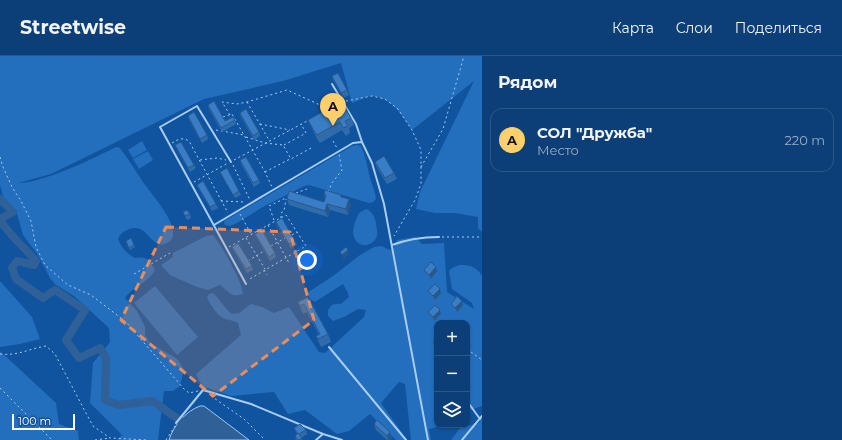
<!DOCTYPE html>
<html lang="ru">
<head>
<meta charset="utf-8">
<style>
	body { margin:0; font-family:Montserrat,sans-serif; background:#15467c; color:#f1f3f6 }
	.controls { position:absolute; right:12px; bottom:12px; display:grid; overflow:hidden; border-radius:8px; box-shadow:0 1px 3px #0004 }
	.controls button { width:36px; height:36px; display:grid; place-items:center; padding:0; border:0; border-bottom:1px solid #2c5889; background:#0c3f77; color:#f1f3f6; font:20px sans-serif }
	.scale { position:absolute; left:12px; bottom:10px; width:63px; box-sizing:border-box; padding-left:4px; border:2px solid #fff; border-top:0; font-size:11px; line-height:14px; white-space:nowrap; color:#fff; -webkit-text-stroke:3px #10549f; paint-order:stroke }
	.you { position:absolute; left:307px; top:204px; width:14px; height:14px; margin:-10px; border:3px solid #fff; border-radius:50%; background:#1a73e8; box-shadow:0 0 0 6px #1a73e833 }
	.badge { display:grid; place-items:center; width:26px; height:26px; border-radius:50%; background:#ffcf6b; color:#111; font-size:13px; font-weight:700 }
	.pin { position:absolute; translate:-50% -33px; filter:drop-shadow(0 1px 2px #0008) }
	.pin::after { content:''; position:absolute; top:21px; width:14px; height:12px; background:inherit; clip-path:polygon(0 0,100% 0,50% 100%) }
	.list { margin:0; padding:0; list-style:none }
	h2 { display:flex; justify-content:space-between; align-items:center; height:52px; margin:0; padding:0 16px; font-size:17px }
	h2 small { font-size:13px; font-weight:400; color:#9aafc6 }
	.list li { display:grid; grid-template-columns:26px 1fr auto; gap:12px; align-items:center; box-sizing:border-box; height:64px; margin:0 8px 8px; padding:0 8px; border:1px solid #2c5889; border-radius:12px }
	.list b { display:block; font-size:15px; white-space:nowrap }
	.list p { margin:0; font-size:13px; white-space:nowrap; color:#9aafc6 }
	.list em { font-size:13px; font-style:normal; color:#9aafc6 }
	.icon { flex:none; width:22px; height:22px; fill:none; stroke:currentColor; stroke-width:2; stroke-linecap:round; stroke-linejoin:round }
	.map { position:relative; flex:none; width:482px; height:384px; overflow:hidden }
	header { display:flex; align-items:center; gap:24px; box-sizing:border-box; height:56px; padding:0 20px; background:#0c3f77; border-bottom:1px solid #2c5889 }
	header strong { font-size:19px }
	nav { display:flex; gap:22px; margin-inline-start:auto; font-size:14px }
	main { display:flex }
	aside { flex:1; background:#0c3f77 }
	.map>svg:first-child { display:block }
	.green { fill:#236ebd }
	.water { fill:#2f6097; stroke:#99c9f8 }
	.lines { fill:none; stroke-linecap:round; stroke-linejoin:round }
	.river { stroke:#2f6097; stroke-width:8 }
	.path { stroke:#a7cdf5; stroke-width:1; stroke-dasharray:2 3; stroke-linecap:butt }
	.service { stroke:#a7cdf5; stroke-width:2 }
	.wall { fill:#316caa }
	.shaded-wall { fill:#28588b }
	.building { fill:#397dc6; stroke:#28588b }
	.marked { fill:#ef8b55; fill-opacity:0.2; stroke:#ef8b55; stroke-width:3; stroke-dasharray:8 5; stroke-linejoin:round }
</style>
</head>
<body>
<header>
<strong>Streetwise</strong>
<nav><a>Карта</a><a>Слои</a><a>Поделиться</a></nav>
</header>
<main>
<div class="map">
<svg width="482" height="384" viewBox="0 0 482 384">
	<rect width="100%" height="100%" fill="#10549f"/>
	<path class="green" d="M0,0H482V176L478,172V161L455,157H435L416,153L420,136L474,25L412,74C402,60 392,42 373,40C367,39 358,45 352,47L341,7L283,25L204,43L51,118L18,127C43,127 92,103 116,91L120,92C127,101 133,111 139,120C148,135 175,162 173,179C173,185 167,187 162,189C146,185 146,166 127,174C123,176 120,178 118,183C122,192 126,197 135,202C147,200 149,203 155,214C148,227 133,230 125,242L137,255L145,271V279L150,287L176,302L179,305L184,314L180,330L173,335H164L158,384H117L122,379L90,347L93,307L110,286L109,272L74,240L56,229L50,222L38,199L23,179L17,158L3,140L0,129Z
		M142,85L147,94L133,102L128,94Z
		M357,89L361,90C365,99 367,108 369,118C371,127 375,133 376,143L373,146L369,147L309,129L304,130L261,152L237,167L230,170L225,169L224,165L352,90Z
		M148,95L153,104L139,113L133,103Z
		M366,153C372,155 375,161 376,167C376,171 378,176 377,180C373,191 358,193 354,181C351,175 356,163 359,157Z
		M213,179C221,188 243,227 243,238C230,242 230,236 220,229L208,234L197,231L170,219L161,209L173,201V197L206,180Z
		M415,181L422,188L444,187L447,236L474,253L472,247L452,233L449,215C458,205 476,208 482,220V350L467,355V267H437V369H444L429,373L431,384H411L405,328L399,326L381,347L407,384H396L370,358L349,375L337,378L305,354L288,358L274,336L231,340L202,330L196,318L241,279L238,267C233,264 227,264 223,262C216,258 209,247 207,241L209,238L213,237C221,244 224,252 232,258L239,257L251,248L262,251L274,257L289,251L319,296L325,297L364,261L366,254L358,253L344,261L333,265L328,260C327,250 333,247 341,248L349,241L348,237L343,228L315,246L310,243L307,237L333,220L360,199L374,191L381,190L390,194L393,193L397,184Z
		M0,225L32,261L40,283L20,288L0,291Z
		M155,230L198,281L177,299L134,247Z
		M0,295L56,347L59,368L78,375L79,384H0Z
		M482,361V384H451L460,372L479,367Z"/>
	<path class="water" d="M200,350H204L249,384H169C173,370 186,355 200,350Z"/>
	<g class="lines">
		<path class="river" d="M0,143L13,156L0,163
			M0,164C10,180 24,191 36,205L34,209L17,205L12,212L16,223L43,242L55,234L85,254L66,284L79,302L100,292L106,302L105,344L119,349L153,345L186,369"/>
		<path class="path" d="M346,45L372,40L385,43L398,53L412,74L421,94V128L415,144L394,180
			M247,46L269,84
			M331,52L341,47
			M230,59L222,46L237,48L247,46L287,34L329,53
			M223,61L232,58L265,116L272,131
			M260,68L290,74
			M216,74L244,79
			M246,81L265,87L283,89L291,103L313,91
			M333,85L337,92
			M172,87C179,83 182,81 189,85L228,157
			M284,89L306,77L301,68
			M0,101L3,111L12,131L21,145L31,165L36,191L45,209L68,229L91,239L126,266L184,333L189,337L198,335
			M200,104L217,102L226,104
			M234,104L309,64
			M233,109L250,144
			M421,111L443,73L464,0
			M265,116L290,103
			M194,126L228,107
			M328,136L332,127L342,114L339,98
			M296,137L307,133
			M221,145L246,146
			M240,158L251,178
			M281,162V157L284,155L286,143
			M274,164L269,150L288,141
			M268,169L289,207
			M292,179L297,176
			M442,181H482
			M246,182L265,213
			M271,190L285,182
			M229,191L286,159L306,190L248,224
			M248,205L264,195
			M264,214L267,219
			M134,218L170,197
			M467,293L482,304
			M0,298C18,300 28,293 46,290L55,298L87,359L93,370L110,382L148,384
			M0,332L52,384
			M211,340L244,363L265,384
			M95,384L110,382
			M166,384L175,370"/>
		<path class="service" d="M332,28L356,68L362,86
			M231,106L197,50L160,71L246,228
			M214,169L273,134L353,87L362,86L372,107L384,148L428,384
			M392,189C408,183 422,181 439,181
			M329,291L406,384
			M467,345L480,363
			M176,367L203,334L251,348L323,378
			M316,384L323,378L342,384
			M462,384L482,360"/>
	</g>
	<path class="wall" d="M332,20L347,34L349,39L344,42L334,26Z
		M208,49L225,65L235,64L236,68L222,76L209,53Z
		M333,53L351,62L354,69L349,72L350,77L346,80L342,74L320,87L317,83L308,64Z
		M240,57L259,76L260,80L254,84L241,61Z
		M188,60L207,79L208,83L202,87L189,64Z
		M175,89L194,109L196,112L190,116L177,93Z
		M240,104L259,124L260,127L254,131L241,108Z
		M375,106L394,117L397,123L387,128L377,112Z
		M220,116L239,135L241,139L235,142L222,120Z
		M197,129L216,148L218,152L212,155L199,133Z
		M324,139L342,141L351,149L348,159L330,154L328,161L289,149L287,143L324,146L325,142Z
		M183,156L190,158L191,162L187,164Z
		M276,166L295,185L297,189L291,192L277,170Z
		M255,178L275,197L276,201L270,205L257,182Z
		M126,187L134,189L135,191L130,194Z
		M232,191L252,210L253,214L247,217L234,195Z
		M436,211L437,215L431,223L425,218L424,214Z
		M428,235L441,237L435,244L430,239Z
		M308,241L328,278L331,286L321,291L316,280L319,279L307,256L303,258L298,246Z
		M462,245L463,249L457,256L452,251L451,248Z
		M428,256L441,258L434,265L430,260Z
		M437,282V293L434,290L433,286Z
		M374,368L390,376L392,382L390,384H387L376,374Z
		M294,372L306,374L307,378L301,382L302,384H296L295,380L297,378Z"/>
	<path class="shaded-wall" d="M349,143L351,149L348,159L346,153Z
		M327,148L330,154L328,161L325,155Z
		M348,194L349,198L344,203L342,199Z
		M436,211L437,215L431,223L429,219Z
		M440,233L441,237L435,244L433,240Z
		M462,245L463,249L457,256L455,252Z
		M440,254L441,258L434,265L433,261Z
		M390,376L392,382L390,384H388L387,380Z"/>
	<path class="building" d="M338,17L347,34L341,37L332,20Z
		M214,45L225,65L233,61L235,64L221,72L208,49Z
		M343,48L351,62L345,65L348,70L343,72L340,66L317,79L314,75L308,64L331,51L333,53Z
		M246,53L259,76L253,80L240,57Z
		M194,56L207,79L200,83L188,60Z
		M181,86L194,109L188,112L175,89Z
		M384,100L394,117L385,122L375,106Z
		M246,101L259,124L253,127L240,104Z
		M227,112L239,135L233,139L220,116Z
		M203,125L216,148L210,151L197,129Z
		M325,134L341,139V141L349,143L346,153L327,148L325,155L287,143L289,135L324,146L326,139H324Z
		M187,154L190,158L185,160L183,156Z
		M282,162L295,185L289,188L276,166Z
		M262,174L275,197L269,201L255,178Z
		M131,182L134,189L129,192L126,185Z
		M238,187L252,210L246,213L232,191Z
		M346,191L348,194L342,199L340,196Z
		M431,206L436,211L429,219L424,214Z
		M435,228L440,233L433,240L428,235Z
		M457,240L462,245L455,252L451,248Z
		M308,241L328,278L318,283L316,280L320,278L304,248L300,250L298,246Z
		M435,249L440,254L433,261L428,256Z
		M459,264L462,267H456Z
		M437,282V291L433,286Z
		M377,364L390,376L387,380L374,368Z
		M300,368L306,374L299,378L298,377V378L294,372Z
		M298,377L302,382L299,384H298L295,380Z"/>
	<path class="marked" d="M166,171L290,176L314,264L213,340L121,264Z"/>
</svg>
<div class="controls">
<button>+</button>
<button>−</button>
<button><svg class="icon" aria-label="layers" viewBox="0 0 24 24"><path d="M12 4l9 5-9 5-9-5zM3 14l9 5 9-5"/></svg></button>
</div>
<div class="scale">100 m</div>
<div class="you"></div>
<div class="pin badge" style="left:333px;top:70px">A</div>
</div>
<aside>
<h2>Рядом<small></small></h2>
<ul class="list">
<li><span class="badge">A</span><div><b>СОЛ &quot;Дружба&quot;</b><p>Место</p></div><em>220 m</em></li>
</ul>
</aside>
</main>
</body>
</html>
